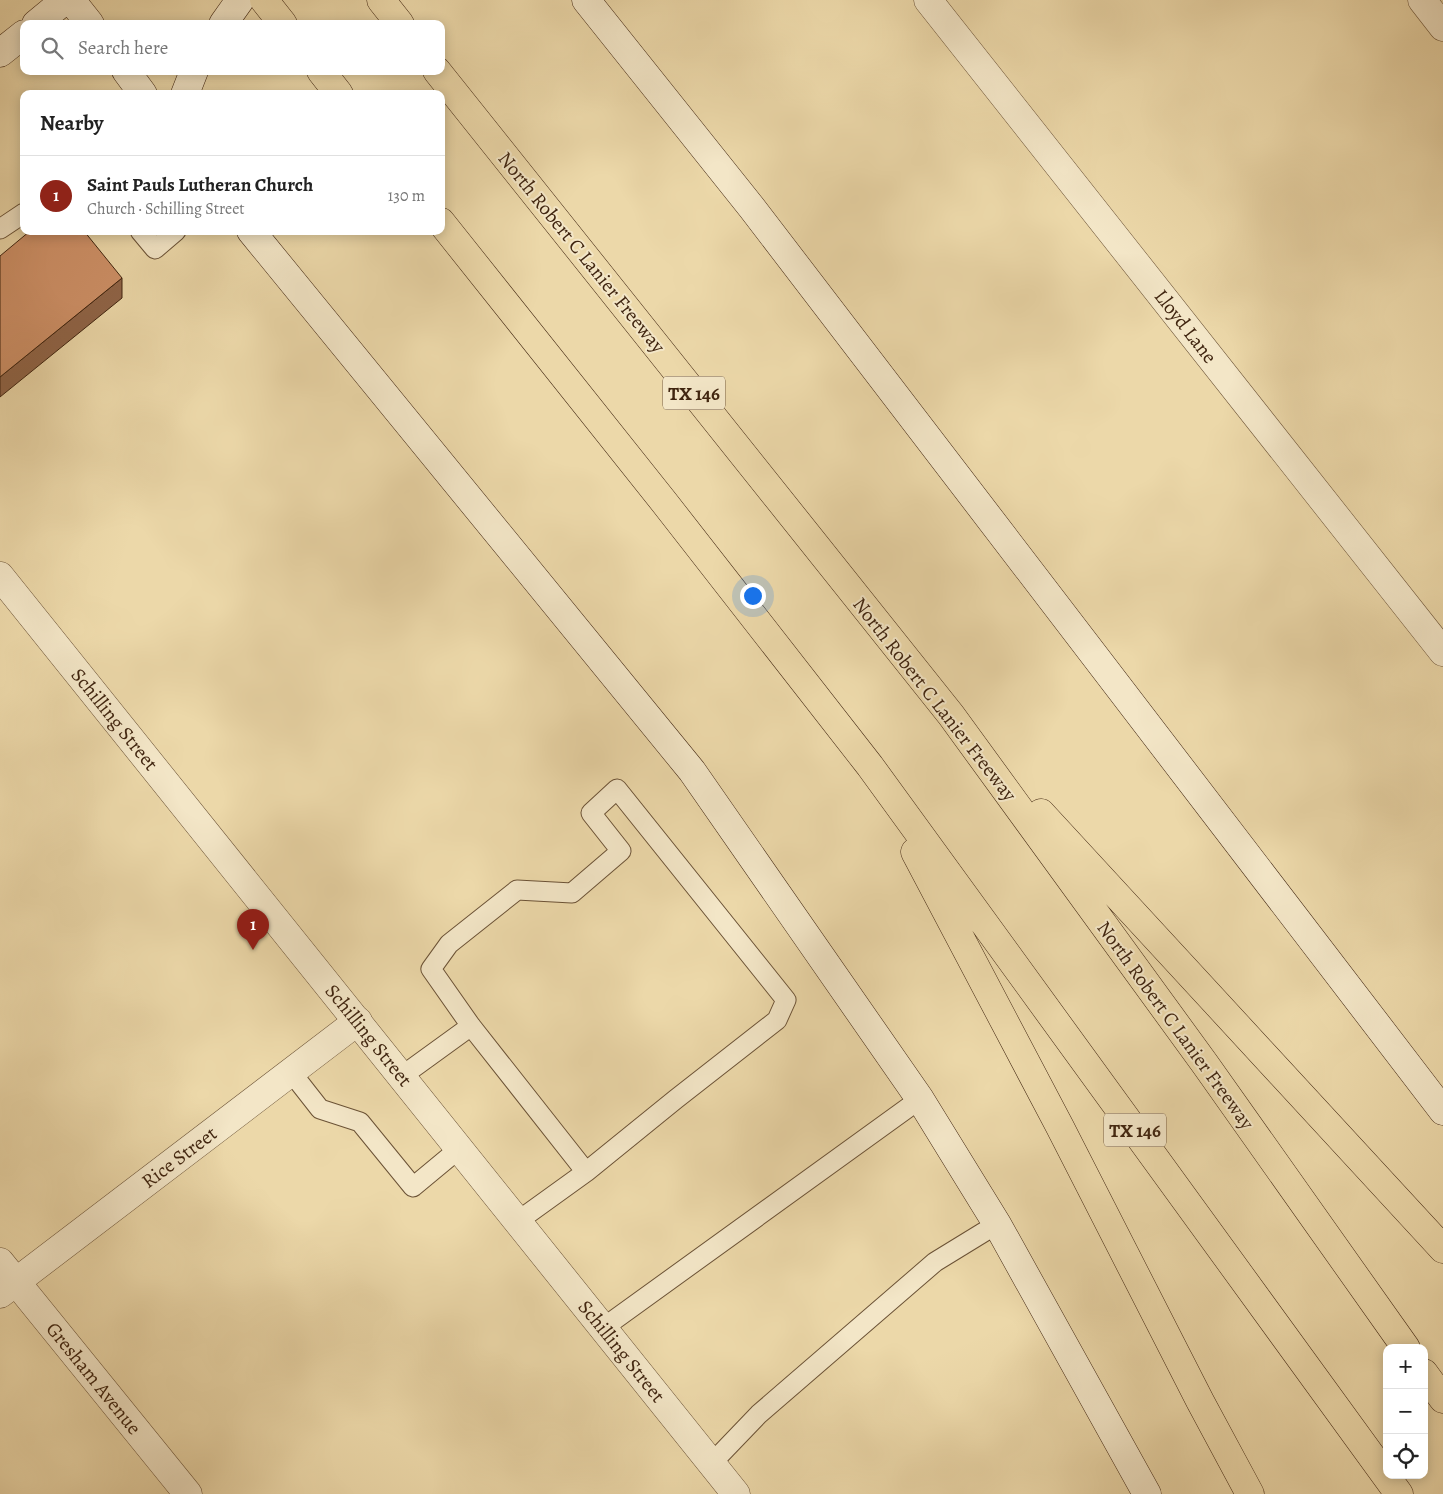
<!DOCTYPE html>
<html lang="en">
<head>
<meta charset="utf-8">
<style>
	body { margin:0; font-family:Alegreya,serif; background:#f6f6f6; color:#222 }
	.controls { position:absolute; right:15px; bottom:15px; display:grid; overflow:hidden; border-radius:10px; box-shadow:0 2px 12px #0003 }
	.controls button { width:45px; height:45px; display:grid; place-items:center; padding:0; border:0; border-bottom:1px solid #e0e0e0; background:#fff; color:#222; font:25px sans-serif }
	.you { position:absolute; left:752px; top:595px; width:18px; height:18px; margin:-12px; border:4px solid #fff; border-radius:50%; background:#1a73e8; box-shadow:0 0 0 8px #1a73e833 }
	.badge { display:grid; place-items:center; width:32px; height:32px; border-radius:50%; background:#8f2418; color:#fff; font-size:16px; font-weight:700 }
	.pin { position:absolute; translate:-50% -41px; filter:drop-shadow(0 1px 2px #0008) }
	.pin::after { content:''; position:absolute; top:26px; width:18px; height:15px; background:inherit; clip-path:polygon(0 0,100% 0,50% 100%) }
	.list { margin:0; padding:0; list-style:none }
	h2 { display:flex; justify-content:space-between; align-items:center; height:65px; margin:0; padding:0 20px; font-size:21px }
	h2 small { font-size:16px; font-weight:400; color:#767676 }
	.list li { display:grid; grid-template-columns:32px 1fr auto; gap:15px; align-items:center; box-sizing:border-box; height:80px; padding:0 20px; border-top:1px solid #e0e0e0 }
	.list b { display:block; font-size:19px; white-space:nowrap }
	.list p { margin:0; font-size:16px; white-space:nowrap; color:#767676 }
	.list em { font-size:16px; font-style:normal; color:#767676 }
	.icon { flex:none; width:28px; height:28px; fill:none; stroke:currentColor; stroke-width:2; stroke-linecap:round; stroke-linejoin:round }
	.map { position:relative; flex:none; width:1443px; height:1494px; overflow:hidden }
	.search { position:absolute; background:#fff; box-shadow:0 2px 12px #0003; left:20px; top:20px; width:425px; height:55px; display:flex; align-items:center; gap:12px; box-sizing:border-box; padding:0 18px; border-radius:10px; color:#767676; font-size:19px }
	.panel { position:absolute; background:#fff; box-shadow:0 2px 12px #0003; left:20px; top:90px; width:425px; height:145px; border-radius:10px }
	.map>svg:first-child { display:block }
	.lines { fill:none; stroke-linecap:round; stroke-linejoin:round }
	.service-casing { stroke:#6b5236; stroke-width:21 }
	.minor-casing { stroke:#6b5236; stroke-width:29 }
	.tertiary-casing { stroke:#6b5236; stroke-width:29 }
	.secondary-casing { stroke:#402510; stroke-width:29 }
	.motorway-casing { stroke:#402510; stroke-width:29 }
	.service { stroke:#f3e6c7; stroke-width:19 }
	.minor { stroke:#f3e6c7; stroke-width:28 }
	.tertiary { stroke:#f3e6c7; stroke-width:28 }
	.secondary { stroke:#f3e6c7; stroke-width:28 }
	.motorway { stroke:#ecd8a9; stroke-width:28 }
	.shaded-wall { fill:#906548; stroke:#402510 }
	.building { fill:#cd9067; stroke:#402510 }
	.labels { text-anchor:middle; stroke-width:4; stroke-linejoin:round; paint-order:stroke }
	.shield { fill:#f3e6c7; stroke:#765f47; stroke-width:1 }
	.shield-label { font-size:19px; font-weight:bold; fill:#402510 }
	.street-label { font-size:20px; fill:#402510; stroke:#f3e6c7 }
</style>
</head>
<body>
<div class="map">
<svg width="1443" height="1494" viewBox="0 0 1443 1494">
	<rect width="100%" height="100%" fill="#ecd8a9"/>
	<filter id="stains"><feTurbulence type="fractalNoise" baseFrequency=".004" numOctaves="4"/><feColorMatrix values="0 0 0 0 .2 0 0 0 0 .09 0 0 0 0 .02 0 0 0 .5 -.17"/></filter>
	<radialGradient id="worn" r=".72"><stop offset=".6" stop-color="#630" stop-opacity="0"/><stop offset="1" stop-color="#630" stop-opacity=".3"/></radialGradient>
	<g class="lines">
		<g class="service-casing">
			<path id="service" d="M0,229L24,213
				M140,231L155,249L176,231
				M617,789L786,1000L777,1020L676,1099L586,1172L471,1026L431,969L449,944L517,890L572,893L621,851L591,813Z
				M291,1072L320,1109L360,1122L413,1187L460,1148
				M402,1076L471,1026
				M518,1221L586,1172
				M603,1328L920,1099
				M712,1463L759,1414L935,1262L997,1224"/>
		</g>
		<g class="minor-casing">
			<path id="minor" d="M928,0L1443,652
				M1422,0L1443,27
				M0,1262L188,1494
				M0,1294L358,1021"/>
		</g>
		<g class="tertiary-casing">
			<path id="tertiary" d="M0,576L736,1494"/>
		</g>
		<g class="secondary-casing">
			<path id="secondary" d="M71,0L90,24
				M586,0L752,208L1443,1111
				M36,24L65,0
				M223,24L240,0
				M0,53L24,34
				M126,71L143,94
				M185,94L194,71
				M251,231L692,771L920,1099L997,1224L1147,1494"/>
		</g>
		<g class="motorway-casing">
			<path id="motorway" d="M264,0L283,24
				M381,0L400,24
				M321,71L339,94
				M437,71L951,715L1205,1064L1406,1348
				M441,222L664,502L870,766L1399,1494
				M1041,813L1443,1249
				M915,852L1060,1127L1200,1401L1250,1494
				M1424,1373L1443,1399"/>
		</g>
		<use href="#service" class="service"/>
		<use href="#minor" class="minor"/>
		<use href="#tertiary" class="tertiary"/>
		<use href="#secondary" class="secondary"/>
		<use href="#motorway" class="motorway"/>
	</g>
	<path class="shaded-wall" d="M122,278V298L0,397V377Z"/>
	<path class="building" d="M30,231H84L122,278L0,377V256Z"/>
	<g class="labels">
		<g class="shield">
			<rect x="663" y="376.5" width="62" height="33" rx="4"/>
			<rect x="1104" y="1113.5" width="62" height="33" rx="4"/>
		</g>
		<g class="shield-label">
			<text x="694" y="400">TX 146</text>
			<text x="1135" y="1137">TX 146</text>
		</g>
		<g class="street-label">
			<text transform="translate(582 252) rotate(51)" y="7">North Robert C Lanier Freeway</text>
			<text transform="translate(1186 326) rotate(52)" y="7">Lloyd Lane</text>
			<text transform="translate(935 699) rotate(52)" y="7">North Robert C Lanier Freeway</text>
			<text transform="translate(115 719) rotate(51)" y="7">Schilling Street</text>
			<text transform="translate(1176 1025) rotate(54)" y="7">North Robert C Lanier Freeway</text>
			<text transform="translate(369 1035) rotate(51)" y="7">Schilling Street</text>
			<text transform="translate(179 1157) rotate(-37)" y="7">Rice Street</text>
			<text transform="translate(622 1351) rotate(51)" y="7">Schilling Street</text>
			<text transform="translate(94 1378) rotate(51)" y="7">Gresham Avenue</text>
		</g>
	</g>
	<rect width="100%" height="100%" filter="url(#stains)"/>
	<rect width="100%" height="100%" fill="url(#worn)"/>
</svg>
<div class="controls">
<button>+</button>
<button>−</button>
<button><svg class="icon" aria-label="locate" viewBox="0 0 24 24"><circle cx="12" cy="12" r="6"/><path d="M12 2v4M12 18v4M2 12h4M18 12h4"/></svg></button>
</div>
<div class="you"></div>
<div class="pin badge" style="left:253px;top:950px">1</div>
<div class="search"><svg class="icon" aria-label="search" viewBox="0 0 24 24"><circle cx="10" cy="10" r="6"/><path d="M15 15l6 6"/></svg>Search here</div>
<section class="panel">
<h2>Nearby<small></small></h2>
<ul class="list">
<li><span class="badge">1</span><div><b>Saint Pauls Lutheran Church</b><p>Church · Schilling Street</p></div><em>130 m</em></li>
</ul>
</section>
</div>
</body>
</html>
